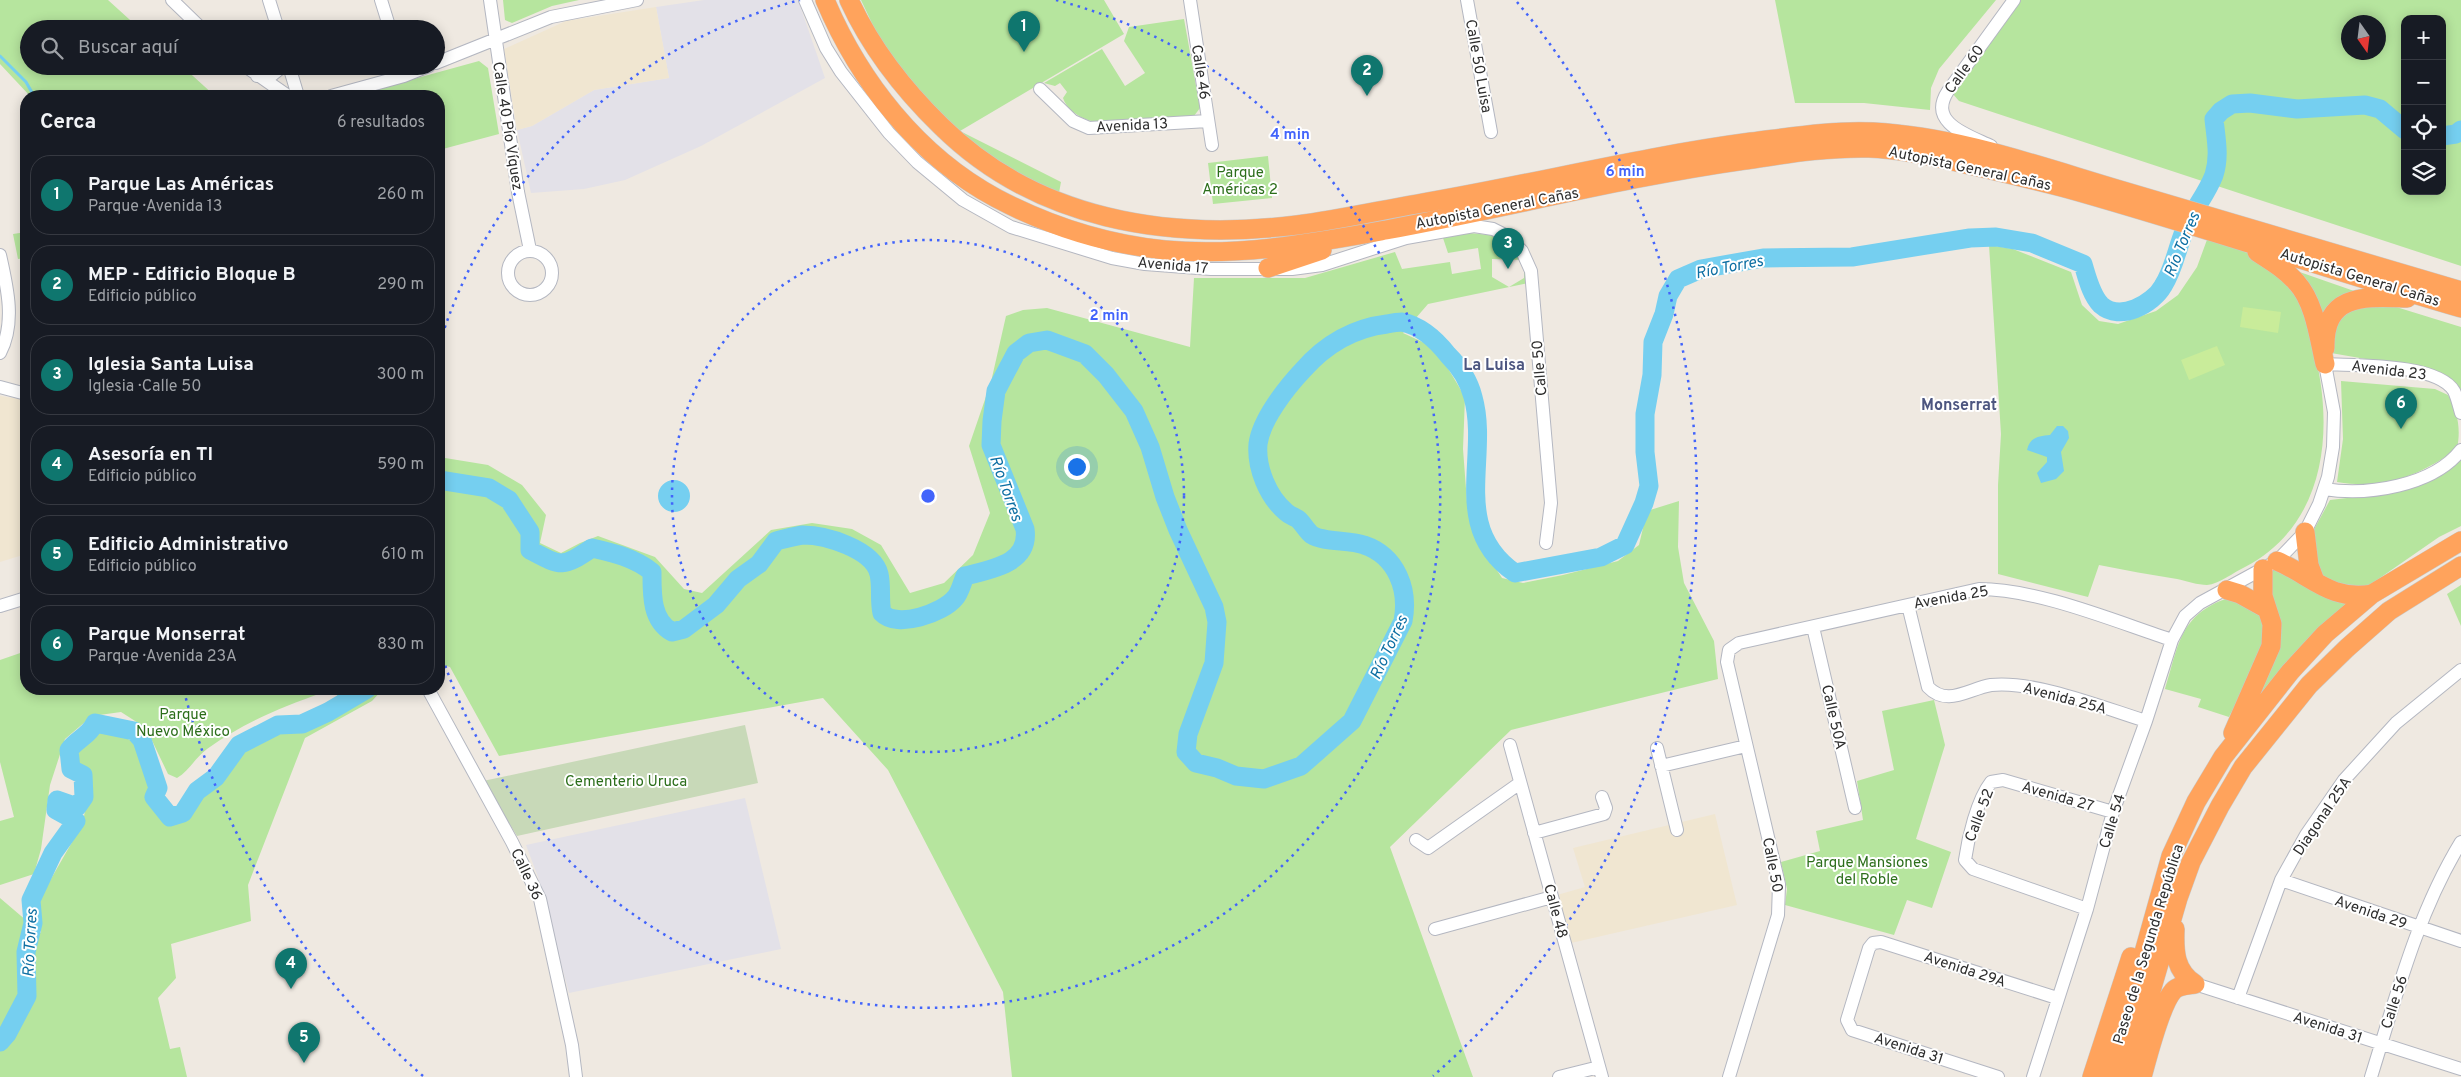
<!DOCTYPE html>
<html lang="es">
<head>
<meta charset="utf-8">
<style>
	body { margin:0; font-family:Overpass,sans-serif; background:#242831; color:#f1f3f6 }
	.controls { position:absolute; right:15px; top:15px; display:grid; overflow:hidden; border-radius:10px; box-shadow:0 2px 12px #0003 }
	.controls button { width:45px; height:45px; display:grid; place-items:center; padding:0; border:0; border-bottom:1px solid #363941; background:#171b24; color:#f1f3f6; font:25px sans-serif }
	.compass { position:absolute; left:2341px; top:15px; width:45px; height:45px; border-radius:50%; background:#171b24; box-shadow:0 2px 12px #0003; rotate:166deg }
	.you { position:absolute; left:1076px; top:466px; width:18px; height:18px; margin:-12px; border:4px solid #fff; border-radius:50%; background:#1a73e8; box-shadow:0 0 0 8px #1a73e833 }
	.badge { display:grid; place-items:center; width:32px; height:32px; border-radius:50%; background:#0f766e; color:#fff; font-size:16px; font-weight:700 }
	.pin { position:absolute; translate:-50% -41px; filter:drop-shadow(0 1px 2px #0008) }
	.pin::after { content:''; position:absolute; top:26px; width:18px; height:15px; background:inherit; clip-path:polygon(0 0,100% 0,50% 100%) }
	.list { margin:0; padding:0; list-style:none }
	h2 { display:flex; justify-content:space-between; align-items:center; height:65px; margin:0; padding:0 20px; font-size:21px }
	h2 small { font-size:16px; font-weight:400; color:#9ea1a6 }
	.list li { display:grid; grid-template-columns:32px 1fr auto; gap:15px; align-items:center; box-sizing:border-box; height:80px; margin:0 10px 10px; padding:0 10px; border:1px solid #363941; border-radius:20px }
	.list b { display:block; font-size:19px; white-space:nowrap }
	.list p { margin:0; font-size:16px; white-space:nowrap; color:#9ea1a6 }
	.list em { font-size:16px; font-style:normal; color:#9ea1a6 }
	.icon { flex:none; width:28px; height:28px; fill:none; stroke:currentColor; stroke-width:2; stroke-linecap:round; stroke-linejoin:round }
	.map { position:relative; flex:none; width:2461px; height:1077px; overflow:hidden }
	.search { position:absolute; background:#171b24; box-shadow:0 2px 12px #0003; left:20px; top:20px; width:425px; height:55px; display:flex; align-items:center; gap:12px; box-sizing:border-box; padding:0 18px; border-radius:28px; color:#9ea1a6; font-size:19px }
	.panel { position:absolute; background:#171b24; box-shadow:0 2px 12px #0003; left:20px; top:90px; width:425px; height:605px; border-radius:20px }
	.map>svg:first-child { display:block }
	.industrial { fill:#e3e1e8 }
	.education { fill:#f0e6d1 }
	.green { fill:#b6e59e; fill-rule:evenodd }
	.cemetery { fill:#c8d9b8 }
	.pitch { fill:#c9ec9a }
	.water { fill:#75cff0 }
	.lines { fill:none; stroke-linecap:round; stroke-linejoin:round }
	.stream { stroke:#75cff0; stroke-width:3 }
	.river { stroke:#75cff0; stroke-width:19 }
	.minor-casing { stroke:#b4b7c1; stroke-width:14 }
	.highway-casing { stroke:#c9c9c9; stroke-width:20 }
	.minor { stroke:#fff; stroke-width:12 }
	.highway { stroke:#ffa35c; stroke-width:19 }
	.ring { fill:none; stroke:#4264fb; stroke-width:2.5; stroke-dasharray:2.5 5 }
	.labels { text-anchor:middle; stroke-width:4; stroke-linejoin:round; paint-order:stroke }
	.street-label { font-size:15px; fill:#2e2e2e; stroke:#fff }
	.park-label { font-size:15px; fill:#2c6e1b; stroke:#fff }
	.water-label { font-size:16px; font-style:italic; fill:#0d6fa3; stroke:#fff }
	.neighbourhood-label { font-size:16px; font-weight:bold; fill:#4d5680; stroke:#fff }
	.centre { fill:#4264fb; stroke:#fff; stroke-width:2.5 }
	.ring-label { font-size:15px; text-anchor:middle; font-weight:bold; fill:#4264fb; stroke:#fff; stroke-width:4; stroke-linejoin:round; paint-order:stroke }
</style>
</head>
<body>
<div class="map">
<svg width="2461" height="1077" viewBox="0 0 2461 1077">
	<rect width="100%" height="100%" fill="#efe9e1"/>
	<path class="industrial" d="M704,0H798L825,78L701,146L625,180L584,189L531,193L517,130L532,126L594,90L669,78L656,7Z
		M745,798L781,949L569,993L538,877L526,845Z"/>
	<path class="education" d="M656,7L669,78L594,90L532,126L517,130L504,49L566,21Z
		M0,396L26,400V554L0,562Z
		M1715,814L1737,905L1571,943L1557,895L1585,887L1573,848Z"/>
	<path class="green" d="M0,0H108L140,29H29V66H182L215,96H30L0,64Z
		M503,0H579L552,6L512,23L505,20Z
		M861,0H1104L1124,34L960,131L1061,182L1058,198L958,135L902,73L877,34Z
		M1775,0H1996L1939,69L1931,88L1930,110L1864,103H1795Z
		M2021,0H2461V266L1959,101L1952,93ZM2405,19H2442V191H2405ZM2348,22H2378V52H2348Z
		M1184,19L1200,108L1194,116C1171,118 1107,127 1088,120C1078,117 1066,108 1063,98L1067,92L1060,83L1055,86L1044,83L1102,49L1125,86L1145,73L1124,41L1129,27Z
		M479,61L488,68L499,134L439,150V96H352Z
		M1268,156L1272,198L1213,204L1208,163Z
		M26,232V258L18,259L13,234Z
		M1469,233L1490,235L1500,239L1524,260L1528,283L1428,304L1403,333L1429,345L1449,370L1465,397L1463,449L1467,502L1482,547L1502,578L1523,583L1563,575L1618,561L1639,545L1647,511L1679,501L1678,547L1684,583L1714,641L1718,679L1511,730L1390,847L1473,1077H1012L1003,992L888,770L823,698L499,756L450,667L439,664V457L488,465L522,485L546,515L540,543L561,553L580,543L598,536L655,557L684,589L702,593L771,530L812,523L852,529L881,545L910,593L944,583L973,555L990,513L969,446L991,382L1006,316L1023,310L1047,308L1190,347L1194,278H1305L1395,252L1402,269L1450,262L1452,274L1481,269L1478,248L1448,253L1443,238ZM1492,259L1524,260V278L1509,287L1492,277Z
		M2208,237C2229,244 2269,260 2284,278C2300,297 2305,319 2312,343C2335,424 2329,523 2245,567C2234,572 2219,584 2207,585C2198,585 2186,581 2177,579C2151,575 2125,570 2099,565L2088,597L1998,574V485L2001,434L1989,245L2013,249L2071,272L2082,305L2099,321L2118,324L2156,311L2178,295L2197,267Z
		M2291,269L2357,292L2322,335Z
		M2380,302L2461,327V394L2449,377L2435,371L2331,353C2334,306 2338,314 2380,302Z
		M2341,381L2435,389L2448,395C2458,412 2461,429 2457,449C2419,476 2384,490 2337,482L2343,439Z
		M2461,454V526L2439,537L2364,589L2327,581L2316,564L2311,535L2330,500L2364,496Z
		M2275,565L2356,604L2247,710L2273,614L2269,571Z
		M2461,585V626L2447,594Z
		M2228,598C2235,601 2247,604 2253,609C2284,635 2243,691 2229,717L2198,707L2201,699L2165,689C2179,645 2179,615 2228,598Z
		M26,651V689H322L324,692C280,708 245,722 207,749C195,758 189,771 177,778L168,774L146,728L121,712L92,716L65,739L50,785L41,849L34,874L0,885V821L14,817L0,762V660Z
		M332,689H383L372,701L305,738L248,885L251,921L171,944L176,978L158,998L170,1049L180,1047L187,1077H0V898L41,933L40,898L83,823L90,778L75,763L76,750L100,730C143,740 140,746 153,786L147,795L169,822L183,818L243,750L280,731L303,728L346,707Z
		M1934,700L1945,745L1916,839L1951,852L1932,908L1907,900L1894,935L1785,905L1787,889L1781,862L1820,851L1816,831L1863,820L1857,781L1894,770L1882,711Z"/>
	<path class="cemetery" d="M745,725L758,783L517,836L483,781Z"/>
	<path class="pitch" d="M2243,307L2281,312L2278,333L2240,327Z
		M2217,346L2225,365L2189,380L2181,360Z"/>
	<path class="water" d="M2057,426H2063L2068,431L2069,438L2061,452L2064,471L2056,479L2041,483L2037,473L2047,462V457L2027,450C2030,437 2039,436 2050,435Z
		M658 496a16 16 0 1 1 32 0a16 16 0 1 1-32 0Z"/>
	<g class="lines">
		<path class="stream" d="M0,56L26,82L34,96"/>
		<path class="river" d="M2442,136L2456,134L2461,130
			M439,480L489,488L509,500L530,532V550C562,567 562,568 592,548C614,553 635,558 652,572C652,594 651,620 672,632L684,629L716,605L738,579L759,564L776,541C785,539 794,536 803,535C825,535 873,549 879,574C882,587 879,600 882,613C897,629 943,613 955,598C960,593 962,583 965,576C991,569 1030,564 1025,529L991,445L992,421L996,391L1016,353L1029,343L1047,340L1085,354L1106,375L1134,411L1150,447L1165,497L1178,530L1214,607L1217,622L1214,663L1188,734L1186,752L1196,763L1217,768L1236,776L1264,779L1301,766L1352,721L1403,621C1409,590 1397,556 1364,545C1351,540 1322,542 1312,535C1307,531 1304,525 1299,520C1296,517 1290,516 1286,512C1268,497 1256,468 1258,444C1261,420 1286,388 1303,370C1325,345 1354,328 1387,324C1392,323 1398,322 1402,322C1421,326 1437,341 1448,355C1459,366 1469,381 1473,397C1490,457 1449,527 1515,573L1601,557L1625,545L1644,503L1649,486L1645,452V414L1652,375L1653,342L1664,314L1668,296L1678,279L1701,269L1763,258L1852,257L1970,238L1996,237L2032,243L2083,264C2087,277 2091,295 2101,305C2120,322 2153,304 2163,286C2174,269 2177,248 2185,229C2192,211 2207,194 2214,175C2220,156 2216,139 2214,119L2221,111L2232,104L2250,103L2297,109L2365,105L2380,109L2405,130
			M0,1042L7,1034L27,996L26,952L33,923L31,900L53,853L76,821L56,810L57,800L77,807L84,797L83,775L71,769L69,750C77,739 89,736 95,723L134,731L142,740L158,788L154,797L170,817L183,813L197,791L216,777L239,745L278,725L302,724L328,712L367,689"/>
		<g class="minor-casing">
			<path id="minor" d="M172,0L202,29
				M269,0L278,29
				M381,0L390,29
				M490,0L518,192L530,250
				M805,0L826,48L841,72L889,133L917,162L963,200L1011,227L1112,258L1145,264L1211,269H1292L1322,265L1406,238L1474,226L1493,229L1507,236L1522,251L1531,271L1551,503L1546,543
				M1190,0L1212,145
				M1467,0L1491,132
				M436,63L551,17L637,0
				M245,66L288,96
				M289,66L298,96
				M257,76L272,75L283,66
				M1040,89L1073,121L1089,128L1208,121
				M331,96L404,76L429,66
				M1991,146C1968,135 1927,123 1948,91L2014,0
				M508 273a22 22 0 1 1 44 0a22 22 0 1 1-44 0Z
				M0,255C7,286 16,323 0,353
				M0,387L26,394
				M2324,489C2367,496 2433,486 2461,450
				M1908,605L1928,687C1947,707 1968,689 1991,685C2034,680 2104,708 2146,721
				M0,606L26,598
				M1813,627L1855,808
				M428,689L512,842L540,899L572,1045L576,1077
				M1510,745L1602,1077
				M1657,748L1677,830
				M1661,766L1746,746
				M1534,833L1604,814L1606,808L1602,797
				M1416,840L1428,848L1520,783
				M2281,880L2461,941
				M2087,909L1973,869L1965,860C1968,838 1977,800 1991,782L2003,780L2113,812
				M1435,929L1552,897
				M2195,984L2461,1069
				M2238,998L2281,880L2306,835L2344,780L2396,723L2461,670
				M1559,1077L1599,1067
				M1729,1077L1778,915L1779,884L1727,662L1729,650L1739,643L1979,589C2038,589 2114,621 2172,640
				M1998,1077L1852,1030L1847,1020L1869,948L1873,943L1881,942L2057,998
				M2033,1077L2087,909L2113,812L2146,721L2172,640L2185,616L2200,603L2277,561L2305,532L2319,504L2328,477L2333,447L2334,412L2325,364C2355,366 2437,363 2454,391C2457,397 2459,406 2461,413
				M2371,1077C2396,997 2417,914 2461,842"/>
		</g>
		<g class="highway-casing">
			<path id="highway" d="M825,0C859,81 918,156 996,198C1049,226 1106,244 1165,250C1239,257 1314,243 1386,230C1506,208 1624,177 1745,160C1786,154 1827,147 1869,148C1901,149 1933,157 1965,164C2000,172 2035,180 2069,189C2201,226 2330,270 2461,308
				M849,0C871,48 903,89 941,126C1036,220 1168,241 1297,225C1337,220 1377,211 1417,204C1529,185 1639,157 1751,142C1791,137 1833,130 1873,132C1953,136 2033,164 2110,187C2227,221 2344,256 2461,291
				M2257,252C2271,261 2286,270 2297,283C2315,303 2319,339 2325,364
				M1268,268L1322,250
				M2325,348C2324,292 2366,297 2407,298
				M2305,532L2309,565L2315,581
				M2277,561C2312,576 2330,601 2372,594
				M2227,590L2240,594L2267,609
				M2233,733L2271,646L2272,624L2263,596V569
				M2175,929C2174,952 2175,971 2195,984
				M2092,1077L2131,957
				M2109,1077L2171,856L2196,802L2223,757L2290,672L2325,634L2372,594L2461,541
				M2126,1077L2178,898L2191,862L2220,806L2243,767L2309,685L2347,648L2389,611L2461,566
				M2142,1077C2148,1056 2160,1006 2173,991C2178,985 2188,985 2195,984"/>
		</g>
		<use href="#minor" class="minor"/>
		<use href="#highway" class="highway"/>
	</g>
	<g class="ring">
		<circle cx="928" cy="496" r="256"/>
		<path d="M440 342A512 512 0 0 1 800 0M1056 0A512 512 0 1 1 440 650"/>
		<path d="M423 1076A769 769 0 0 1 185 695M1517 2A769 769 0 0 1 1433 1076"/>
	</g>
	<g class="labels">
		<g class="street-label">
			<text transform="translate(1479 66) rotate(80)" y="5">Calle 50 Luisa</text>
			<text transform="translate(1964 69) rotate(-54)" y="5">Calle 60</text>
			<text transform="translate(1201 72) rotate(81)" y="5">Calle 46</text>
			<text transform="translate(1132 125) rotate(-3)" y="5">Avenida 13</text>
			<text transform="translate(508 126) rotate(81)" y="5">Calle 40 Pío Víquez</text>
			<text transform="translate(1970 168) rotate(12)" y="5">Autopista General Cañas</text>
			<text transform="translate(1497 208) rotate(-11)" y="5">Autopista General Cañas</text>
			<text transform="translate(1173 265) rotate(5)" y="5">Avenida 17</text>
			<text transform="translate(2360 277) rotate(17)" y="5">Autopista General Cañas</text>
			<text transform="translate(1539 368) rotate(-95)" y="5">Calle 50</text>
			<text transform="translate(2389 370) rotate(7)" y="5">Avenida 23</text>
			<text transform="translate(1951 597) rotate(-10)" y="5">Avenida 25</text>
			<text transform="translate(2065 698) rotate(15)" y="5">Avenida 25A</text>
			<text transform="translate(1834 717) rotate(77)" y="5">Calle 50A</text>
			<text transform="translate(2058 796) rotate(16)" y="5">Avenida 27</text>
			<text transform="translate(1979 815) rotate(-69)" y="5">Calle 52</text>
			<text transform="translate(2322 816) rotate(-56)" y="5">Diagonal 25A</text>
			<text transform="translate(2112 821) rotate(-73)" y="5">Calle 54</text>
			<text transform="translate(1773 865) rotate(79)" y="5">Calle 50</text>
			<text transform="translate(527 874) rotate(65)" y="5">Calle 36</text>
			<text transform="translate(1556 911) rotate(75)" y="5">Calle 48</text>
			<text transform="translate(2371 912) rotate(19)" y="5">Avenida 29</text>
			<text transform="translate(2148 944) rotate(-73)" y="5">Paseo de la Segunda República</text>
			<text transform="translate(1965 969) rotate(18)" y="5">Avenida 29A</text>
			<text transform="translate(2394 1002) rotate(-72)" y="5">Calle 56</text>
			<text transform="translate(2328 1027) rotate(18)" y="5">Avenida 31</text>
			<text transform="translate(1909 1048) rotate(18)" y="5">Avenida 31</text>
		</g>
		<g class="park-label">
			<text x="1240" y="177">Parque<tspan x="1240" dy="17">Américas 2</tspan></text>
			<text x="183" y="719">Parque<tspan x="183" dy="17">Nuevo México</tspan></text>
			<text x="626" y="786">Cementerio Uruca</text>
			<text x="1867" y="867">Parque Mansiones<tspan x="1867" dy="17">del Roble</tspan></text>
		</g>
		<g class="water-label">
			<text transform="translate(2181 244) rotate(-67)" y="6">Río Torres</text>
			<text transform="translate(1729 266) rotate(-11)" y="6">Río Torres</text>
			<text transform="translate(1007 488) rotate(70)" y="6">Río Torres</text>
			<text transform="translate(1388 647) rotate(-65)" y="6">Río Torres</text>
			<text transform="translate(29 943) rotate(-87)" y="6">Río Torres</text>
		</g>
		<g class="neighbourhood-label">
			<text x="1494" y="370">La Luisa</text>
			<text x="1959" y="410">Monserrat</text>
		</g>
	</g>
	<circle cx="928" cy="496" r="8" class="centre"/>
	<g class="ring-label">
		<text x="1290" y="139">4 min</text>
		<text x="1625" y="176">6 min</text>
		<text x="1109" y="320">2 min</text>
	</g>
</svg>
<div class="controls">
<button>+</button>
<button>−</button>
<button><svg class="icon" aria-label="locate" viewBox="0 0 24 24"><circle cx="12" cy="12" r="6"/><path d="M12 2v4M12 18v4M2 12h4M18 12h4"/></svg></button>
<button><svg class="icon" aria-label="layers" viewBox="0 0 24 24"><path d="M12 4l9 5-9 5-9-5zM3 14l9 5 9-5"/></svg></button>
</div>
<svg class="compass" viewBox="-18 -18 36 36"><path d="M0-13l5 13h-10z" fill="#e53935"/><path d="M0 13l5-13h-10z" fill="#9ea1a6"/></svg>
<div class="you"></div>
<div class="pin badge" style="left:1024px;top:52px">1</div>
<div class="pin badge" style="left:1367px;top:96px">2</div>
<div class="pin badge" style="left:1508px;top:269px">3</div>
<div class="pin badge" style="left:291px;top:989px">4</div>
<div class="pin badge" style="left:304px;top:1063px">5</div>
<div class="pin badge" style="left:2401px;top:429px">6</div>
<div class="search"><svg class="icon" aria-label="search" viewBox="0 0 24 24"><circle cx="10" cy="10" r="6"/><path d="M15 15l6 6"/></svg>Buscar aquí</div>
<section class="panel">
<h2>Cerca<small>6 resultados</small></h2>
<ul class="list">
<li><span class="badge">1</span><div><b>Parque Las Américas</b><p>Parque · Avenida 13</p></div><em>260 m</em></li>
<li><span class="badge">2</span><div><b>MEP - Edificio Bloque B</b><p>Edificio público</p></div><em>290 m</em></li>
<li><span class="badge">3</span><div><b>Iglesia Santa Luisa</b><p>Iglesia · Calle 50</p></div><em>300 m</em></li>
<li><span class="badge">4</span><div><b>Asesoría en TI</b><p>Edificio público</p></div><em>590 m</em></li>
<li><span class="badge">5</span><div><b>Edificio Administrativo</b><p>Edificio público</p></div><em>610 m</em></li>
<li><span class="badge">6</span><div><b>Parque Monserrat</b><p>Parque · Avenida 23A</p></div><em>830 m</em></li>
</ul>
</section>
</div>
</body>
</html>
